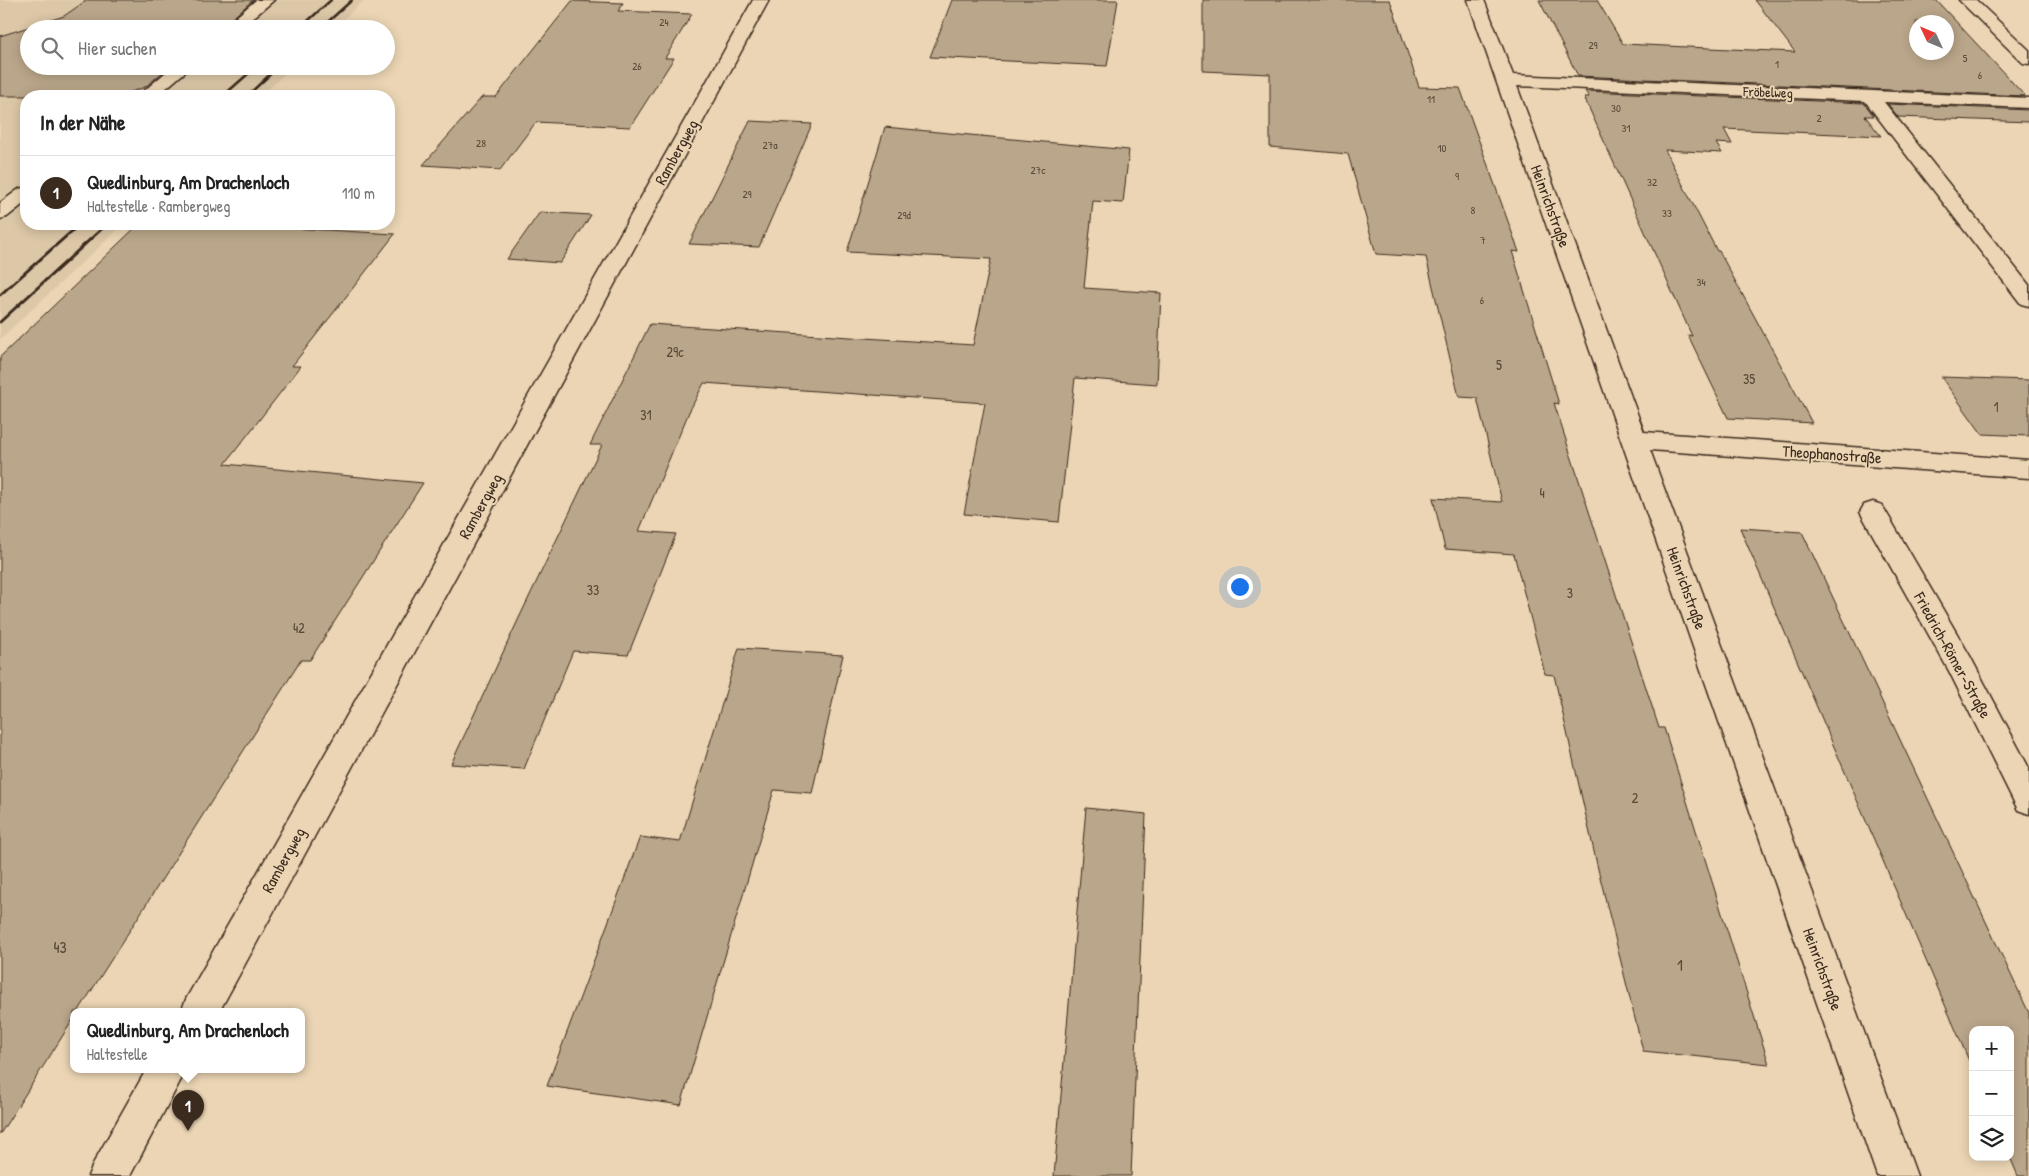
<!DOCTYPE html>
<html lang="de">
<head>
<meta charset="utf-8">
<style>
	body { margin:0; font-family:"Patrick Hand",sans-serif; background:#f6f6f6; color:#222 }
	.controls { position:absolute; right:15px; bottom:15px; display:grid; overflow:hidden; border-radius:10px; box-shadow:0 2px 12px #0003 }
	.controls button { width:45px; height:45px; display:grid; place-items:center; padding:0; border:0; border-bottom:1px solid #e0e0e0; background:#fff; color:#222; font:25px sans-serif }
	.compass { position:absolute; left:1909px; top:15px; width:45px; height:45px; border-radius:50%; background:#fff; box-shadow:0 2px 12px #0003; rotate:314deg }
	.you { position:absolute; left:1239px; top:586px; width:18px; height:18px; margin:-12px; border:4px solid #fff; border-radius:50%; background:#1a73e8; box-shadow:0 0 0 8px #1a73e833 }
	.badge { display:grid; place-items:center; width:32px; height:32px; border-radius:50%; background:#3b2a1e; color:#fff; font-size:16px; font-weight:700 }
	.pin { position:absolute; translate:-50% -41px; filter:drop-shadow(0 1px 2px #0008) }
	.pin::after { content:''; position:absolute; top:26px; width:18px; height:15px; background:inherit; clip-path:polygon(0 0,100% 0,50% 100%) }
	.popup { position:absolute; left:70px; top:1008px; width:235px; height:65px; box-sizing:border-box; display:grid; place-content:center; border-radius:10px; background:#fff; filter:drop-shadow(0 1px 4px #0005); font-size:16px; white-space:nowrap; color:#767676 }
	.popup b { font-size:19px; color:#222 }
	.popup::after { content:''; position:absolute; left:50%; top:100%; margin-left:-10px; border:10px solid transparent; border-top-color:#fff }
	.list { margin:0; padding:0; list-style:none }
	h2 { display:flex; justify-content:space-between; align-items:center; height:65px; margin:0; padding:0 20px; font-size:21px }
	h2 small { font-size:16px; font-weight:400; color:#767676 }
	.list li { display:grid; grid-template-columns:32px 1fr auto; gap:15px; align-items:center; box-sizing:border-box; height:75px; padding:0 20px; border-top:1px solid #e0e0e0 }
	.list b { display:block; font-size:19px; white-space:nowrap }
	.list p { margin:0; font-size:16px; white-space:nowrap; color:#767676 }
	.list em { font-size:16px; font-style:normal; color:#767676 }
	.icon { flex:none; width:28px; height:28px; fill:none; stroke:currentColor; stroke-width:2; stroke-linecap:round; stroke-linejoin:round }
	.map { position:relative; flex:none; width:2029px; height:1176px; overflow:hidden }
	.search { position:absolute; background:#fff; box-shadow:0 2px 12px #0003; left:20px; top:20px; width:375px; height:55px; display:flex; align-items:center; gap:12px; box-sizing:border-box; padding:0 18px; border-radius:28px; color:#767676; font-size:19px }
	.panel { position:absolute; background:#fff; box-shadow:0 2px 12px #0003; left:20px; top:90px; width:375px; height:140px; border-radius:20px }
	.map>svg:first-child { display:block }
	.built { fill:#dcc7a7 }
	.building { fill:#baa68a; stroke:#3b2a1e; fill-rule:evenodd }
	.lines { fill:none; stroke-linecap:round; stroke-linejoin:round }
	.minor-casing { stroke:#3b2a1e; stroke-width:3 }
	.minor { fill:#ebd5b4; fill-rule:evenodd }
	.rail-far1 { stroke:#3b2a1e; stroke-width:2.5 }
	.rail { stroke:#3b2a1e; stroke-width:3 }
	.labels { text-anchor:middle; stroke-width:4; stroke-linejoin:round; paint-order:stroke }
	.far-number-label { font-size:11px; fill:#5b4939 }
	.far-street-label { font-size:14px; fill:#3b2a1e; stroke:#ebd5b4 }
	.number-label { font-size:14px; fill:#5b4939 }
	.street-label { font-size:16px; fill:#3b2a1e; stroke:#ebd5b4 }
	.near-number-label { font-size:16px; fill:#5b4939 }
</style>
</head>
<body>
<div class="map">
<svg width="2029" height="1176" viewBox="0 0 2029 1176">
	<rect width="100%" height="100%" fill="#ebd5b4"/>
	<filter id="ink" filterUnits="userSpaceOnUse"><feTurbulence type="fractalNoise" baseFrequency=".02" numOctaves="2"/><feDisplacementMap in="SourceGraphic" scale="10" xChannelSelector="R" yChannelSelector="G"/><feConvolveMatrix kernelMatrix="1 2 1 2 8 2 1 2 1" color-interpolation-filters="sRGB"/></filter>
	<g filter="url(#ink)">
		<path class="built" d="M0,0H364L333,29H29V66H293L261,96H26V224H124L0,339Z"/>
		<path class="building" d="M87,0H253L220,29H29V66H170L145,87L120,96H0V36L64,16Z
			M952,0H1118L1107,66L930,57Z
			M1203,0H1390L1419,87L1460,88L1519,252L1512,251L1559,404L1554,403L1659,728H1664L1769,1064L1643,1051L1598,869L1554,675L1545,674L1514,554L1445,549L1433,498L1502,502L1477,398L1459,397L1426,257L1376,254L1348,154L1270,147V74L1203,71Z
			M1539,0H1597L1623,44L1795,52L1755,0H1936L2025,96L1578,76ZM1916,22H1946V52H1916Z
			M572,1L623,3L618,11L692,14L665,58H674L630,127L536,122L500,170L423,165L482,97H496Z
			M1585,91L1864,103L1874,116H1865L1881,136L1724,129L1732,144L1716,143L1722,153L1665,150L1717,251H1719L1812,423L1728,418L1688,335L1692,336L1584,97H1589Z
			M1888,104L2029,110V122L1898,117Z
			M750,121L812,124L759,247L689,244Z
			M885,127L1129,150L1123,203L1093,201L1084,288L1161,293L1157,384L1075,378L1059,522L964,514L985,403L704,383L689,412L639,531L676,534L628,655L573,651L524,769L451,764L519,618L602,445H590L650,324L973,345L991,259L847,252Z
			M540,212L591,215L560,263L507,259Z
			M139,224H221L395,234L292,366H301L225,464L423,483L310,660H301L78,1012H74V1018L0,1134V357Z
			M1941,377L2029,380V436L1982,434Z
			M1740,528L1802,532L2029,1013V1176H2018L2010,1157V1030H1973V1070Z
			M739,648L843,655L812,793L774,790L681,1105L547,1086L640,837L680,842Z
			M1086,808L1146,814L1131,1176H1054Z"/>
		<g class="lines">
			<g class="minor-casing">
				<path id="minor" d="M256,0H274L240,29H222Z
					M753,0H769L219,1012H181L186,999Z
					M1468,0H1484L1513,75L2029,98V108L1884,102L2029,285V306L2021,304L1865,101L1517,86L1644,432L2029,460V478L1650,450L1917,1176H1877Z
					M1959,0H1976L2029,50V64L2023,63Z
					M173,66H192L157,96H138Z
					M26,187V202L7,217L0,219V203L19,189Z
					M1873,502L1882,505L1970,656L2029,768V814L2018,810L1949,671L1860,512L1864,505Z
					M146,1070H186L130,1176H88L94,1162Z"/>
			</g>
			<use href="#minor" class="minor"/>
			<path class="rail-far1" d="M299,29L331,0
				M320,29L352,0
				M223,96L257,66
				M247,96L279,66"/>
			<path class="rail" d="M0,295L80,224
				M0,322L107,224"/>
		</g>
	</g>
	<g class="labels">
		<g class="far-number-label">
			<text x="664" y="26">24</text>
			<text x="1593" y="49">29</text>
			<text x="1965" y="62">5</text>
			<text x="1777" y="68">1</text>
			<text x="637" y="70">26</text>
			<text x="1980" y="79">6</text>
			<text x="1431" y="103">11</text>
			<text x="1616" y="112">30</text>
			<text x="1819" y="122">2</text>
			<text x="1626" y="132">31</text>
			<text x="481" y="147">28</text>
			<text x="770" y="149">27a</text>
			<text x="1442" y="152">10</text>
			<text x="1038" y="174">27c</text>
			<text x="1457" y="180">9</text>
			<text x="1652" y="186">32</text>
			<text x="747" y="198">29</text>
			<text x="1473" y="214">8</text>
			<text x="1667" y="217">33</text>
			<text x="904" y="219">29d</text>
			<text x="1483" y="244">7</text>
			<text x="1701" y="286">34</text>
			<text x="1482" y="304">6</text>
		</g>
		<g class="far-street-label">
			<text transform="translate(1768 92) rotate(2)" y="5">Fröbelweg</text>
		</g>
		<g class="number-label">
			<text x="675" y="357">29c</text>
			<text x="1499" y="370">5</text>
			<text x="1749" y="384">35</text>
			<text x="1996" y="412">1</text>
			<text x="646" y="420">31</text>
			<text x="1542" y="498">4</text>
			<text x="593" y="595">33</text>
			<text x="1570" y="598">3</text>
			<text x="299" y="633">42</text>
			<text x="1635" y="803">2</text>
		</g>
		<g class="street-label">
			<text transform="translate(676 152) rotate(-61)" y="6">Rambergweg</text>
			<text transform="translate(1551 206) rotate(70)" y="6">Heinrichstraße</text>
			<text transform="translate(1832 454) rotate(4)" y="6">Theophanostraße</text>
			<text transform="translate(480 506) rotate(-61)" y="6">Rambergweg</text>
			<text transform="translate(1687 588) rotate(70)" y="6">Heinrichstraße</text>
			<text transform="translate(1953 655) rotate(61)" y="6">Friedrich-Römer-Straße</text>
			<text transform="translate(283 860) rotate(-61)" y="6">Rambergweg</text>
			<text transform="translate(1823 969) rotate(70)" y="6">Heinrichstraße</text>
		</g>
		<g class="near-number-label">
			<text x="60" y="953">43</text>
			<text x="1680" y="971">1</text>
		</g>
	</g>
</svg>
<div class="controls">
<button>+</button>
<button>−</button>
<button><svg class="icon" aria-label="layers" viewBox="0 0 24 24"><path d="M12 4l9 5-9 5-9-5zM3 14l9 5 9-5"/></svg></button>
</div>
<svg class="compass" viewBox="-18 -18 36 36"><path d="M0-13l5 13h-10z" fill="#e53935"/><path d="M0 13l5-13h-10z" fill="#767676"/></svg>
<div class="you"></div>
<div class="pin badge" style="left:188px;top:1131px">1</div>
<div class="popup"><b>Quedlinburg, Am Drachenloch</b>Haltestelle</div>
<div class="search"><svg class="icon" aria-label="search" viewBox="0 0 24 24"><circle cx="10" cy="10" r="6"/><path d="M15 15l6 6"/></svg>Hier suchen</div>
<section class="panel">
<h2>In der Nähe<small></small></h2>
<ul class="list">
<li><span class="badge">1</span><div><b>Quedlinburg, Am Drachenloch</b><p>Haltestelle · Rambergweg</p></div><em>110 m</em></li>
</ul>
</section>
</div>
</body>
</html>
